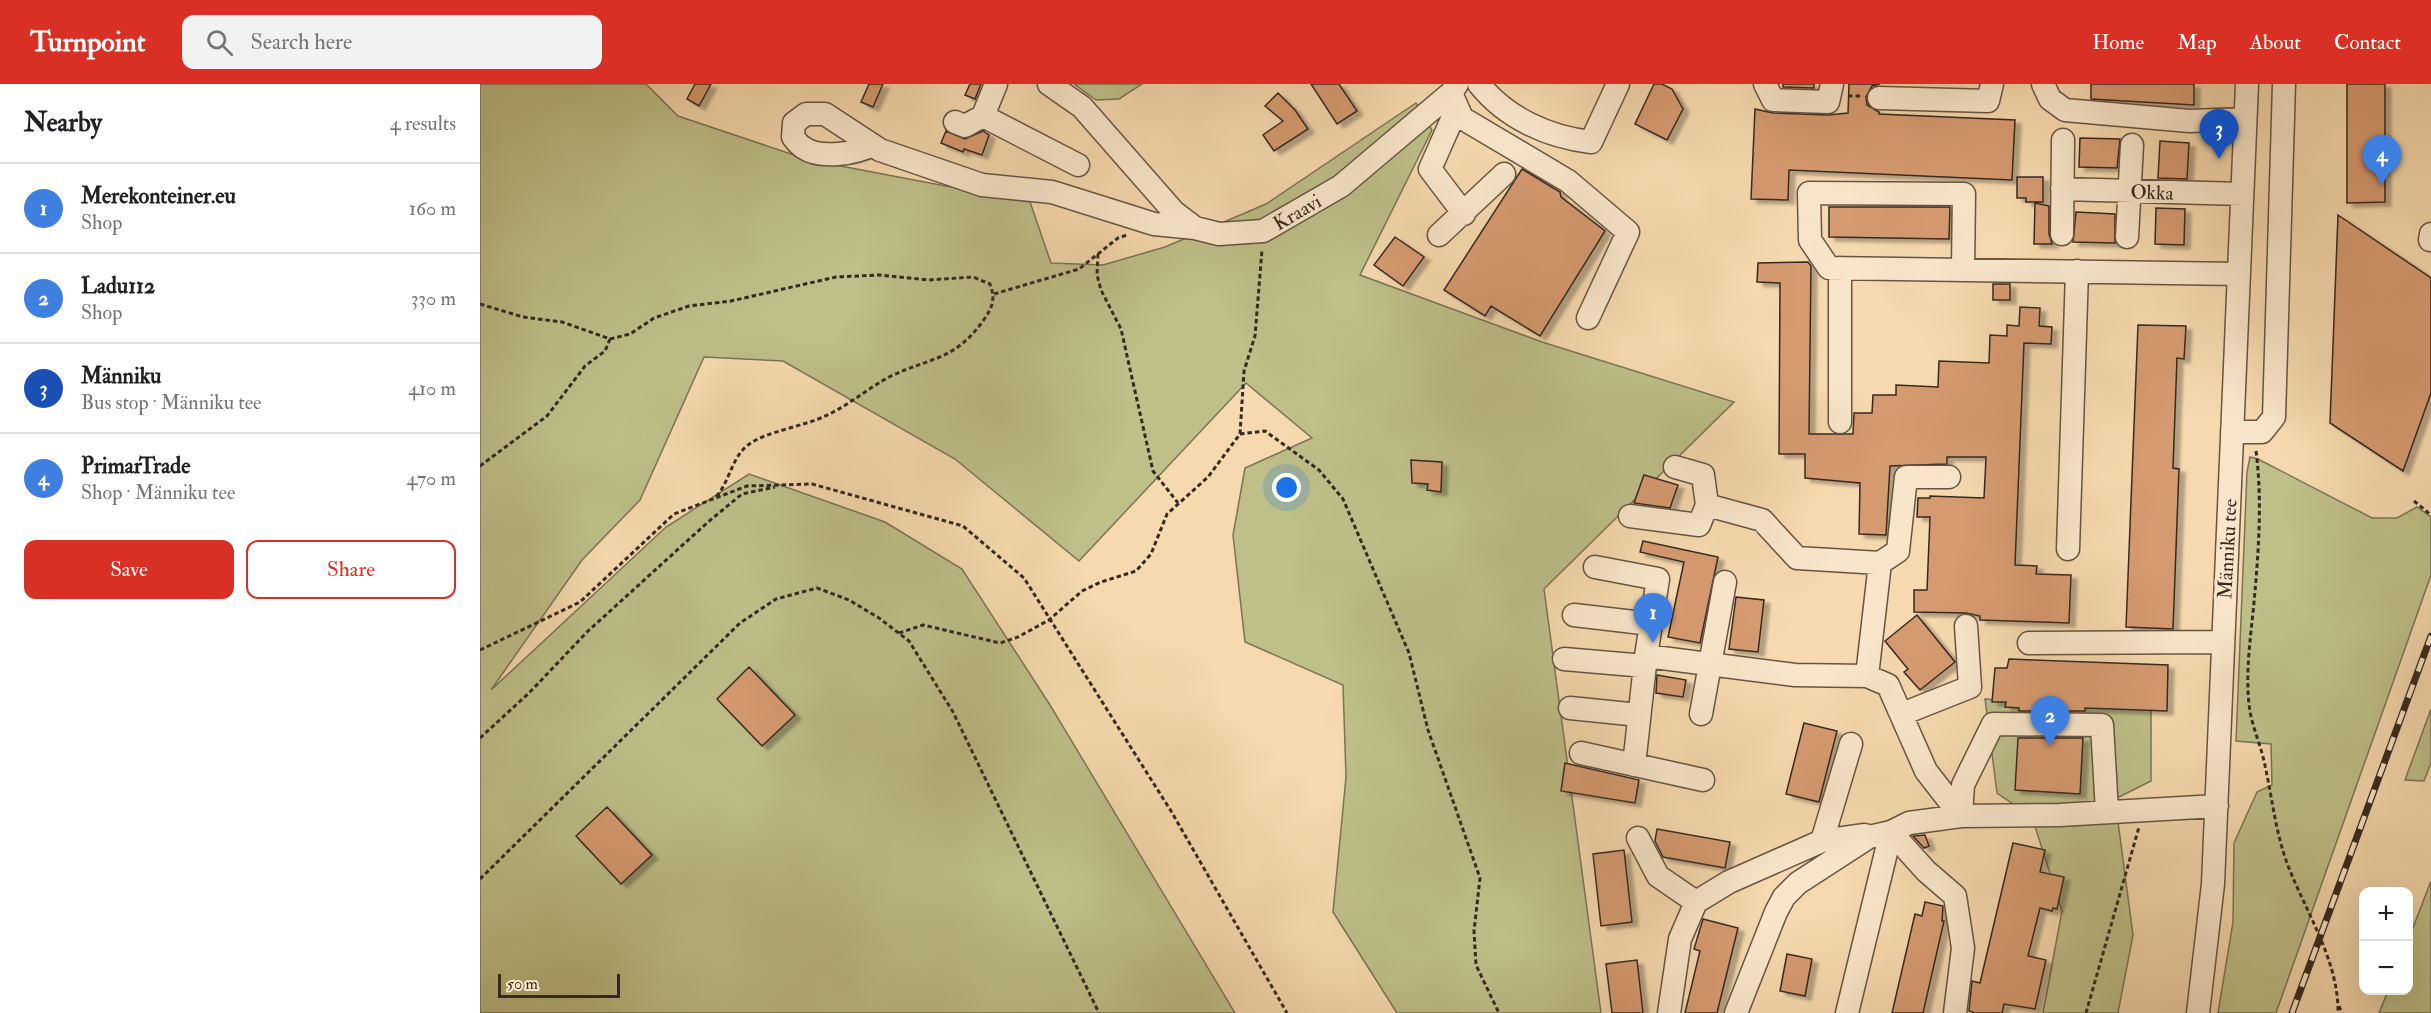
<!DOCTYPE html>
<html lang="en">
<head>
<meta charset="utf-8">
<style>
	body { margin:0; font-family:"IM FELL Double Pica",serif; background:#f2f2f2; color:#202124 }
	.controls { position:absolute; right:18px; bottom:18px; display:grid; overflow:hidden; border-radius:12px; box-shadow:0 6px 24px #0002 }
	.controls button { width:54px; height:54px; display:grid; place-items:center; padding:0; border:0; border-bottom:2px solid #e0e0e0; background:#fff; color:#202124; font:30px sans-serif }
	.scale { position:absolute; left:18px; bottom:15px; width:122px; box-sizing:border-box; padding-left:6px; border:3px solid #352921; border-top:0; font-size:16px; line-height:21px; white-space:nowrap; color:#352921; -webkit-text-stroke:4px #f9e6ca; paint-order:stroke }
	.you { position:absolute; left:807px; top:404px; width:21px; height:21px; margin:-15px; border:4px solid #fff; border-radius:50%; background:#1a73e8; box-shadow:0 0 0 9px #1a73e833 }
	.badge { display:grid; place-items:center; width:39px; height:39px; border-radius:50%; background:#d93025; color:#fff; font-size:20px; font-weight:700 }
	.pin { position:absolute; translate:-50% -50px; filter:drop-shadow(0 2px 3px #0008) }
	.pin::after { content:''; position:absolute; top:32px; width:21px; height:18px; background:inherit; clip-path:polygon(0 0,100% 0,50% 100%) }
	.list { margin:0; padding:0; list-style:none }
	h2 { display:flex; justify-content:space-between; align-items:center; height:78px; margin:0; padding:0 24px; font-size:26px }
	h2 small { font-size:20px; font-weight:400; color:#757577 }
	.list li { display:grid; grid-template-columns:39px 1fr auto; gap:18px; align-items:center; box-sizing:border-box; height:90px; padding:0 24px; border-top:2px solid #e0e0e0 }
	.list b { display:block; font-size:22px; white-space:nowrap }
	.list p { margin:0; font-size:20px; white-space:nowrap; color:#757577 }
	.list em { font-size:20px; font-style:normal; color:#757577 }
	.actions { display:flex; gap:12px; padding:18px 24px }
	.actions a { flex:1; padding:14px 0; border:2px solid #d93025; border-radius:12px; text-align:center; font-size:21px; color:#d93025 }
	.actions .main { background:#d93025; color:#fff }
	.icon { flex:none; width:33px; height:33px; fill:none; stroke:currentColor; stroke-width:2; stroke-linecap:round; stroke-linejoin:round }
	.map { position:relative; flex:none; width:1951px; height:929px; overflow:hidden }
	header { display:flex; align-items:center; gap:36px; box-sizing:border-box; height:84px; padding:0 30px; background:#d93025; color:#fff }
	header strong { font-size:28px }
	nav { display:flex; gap:33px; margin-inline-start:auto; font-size:21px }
	.search { width:420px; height:54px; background:#f2f2f2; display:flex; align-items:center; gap:15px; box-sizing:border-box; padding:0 21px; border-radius:12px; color:#757577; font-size:22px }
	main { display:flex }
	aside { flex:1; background:#fff }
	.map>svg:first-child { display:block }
	.green { fill:#bebf89; stroke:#7a7455; stroke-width:1.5 }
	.building { fill:#d69a70; stroke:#352921; stroke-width:1.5; filter:url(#shadow) }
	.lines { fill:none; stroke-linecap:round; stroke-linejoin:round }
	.minor-casing { stroke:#655544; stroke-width:25 }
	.path { stroke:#352921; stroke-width:3; stroke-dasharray:4.5 3; stroke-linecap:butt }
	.minor { stroke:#f9e6ca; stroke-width:22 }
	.rail-casing { stroke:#352921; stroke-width:7 }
	.rail { stroke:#f9e6ca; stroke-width:4.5; stroke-dasharray:14; stroke-linecap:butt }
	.labels { text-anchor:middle; stroke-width:6; stroke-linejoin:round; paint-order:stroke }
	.street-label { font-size:20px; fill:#352921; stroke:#f9e6ca }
</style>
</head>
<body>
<header>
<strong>Turnpoint</strong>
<div class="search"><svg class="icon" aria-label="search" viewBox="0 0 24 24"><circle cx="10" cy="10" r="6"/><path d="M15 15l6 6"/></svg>Search here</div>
<nav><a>Home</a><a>Map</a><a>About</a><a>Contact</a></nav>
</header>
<main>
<aside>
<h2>Nearby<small>4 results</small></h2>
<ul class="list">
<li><span class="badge" style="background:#3f7fe0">1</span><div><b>Merekonteiner.eu</b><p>Shop</p></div><em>160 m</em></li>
<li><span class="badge" style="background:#3f7fe0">2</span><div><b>Ladu112</b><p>Shop</p></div><em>330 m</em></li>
<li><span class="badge" style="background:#1a4fb4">3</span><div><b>Männiku</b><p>Bus stop · Männiku tee</p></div><em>410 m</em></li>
<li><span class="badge" style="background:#3f7fe0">4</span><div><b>PrimarTrade</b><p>Shop · Männiku tee</p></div><em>470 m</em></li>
</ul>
<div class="actions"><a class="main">Save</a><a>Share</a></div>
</aside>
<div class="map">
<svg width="1951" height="929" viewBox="0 0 1951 929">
	<defs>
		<filter id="shadow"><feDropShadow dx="6" dy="4" stdDeviation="1.5" flood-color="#0004"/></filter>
	</defs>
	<rect width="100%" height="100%" fill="#f6d9ae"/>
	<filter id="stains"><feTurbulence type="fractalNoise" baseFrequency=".00333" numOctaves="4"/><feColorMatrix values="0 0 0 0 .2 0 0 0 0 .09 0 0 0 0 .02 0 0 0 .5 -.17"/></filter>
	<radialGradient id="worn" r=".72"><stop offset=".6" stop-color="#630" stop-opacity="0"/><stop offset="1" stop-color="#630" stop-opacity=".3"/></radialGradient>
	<path class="green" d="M0,0H166L198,32L329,76L550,118L571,179L623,181L685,163L786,120L936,19L952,46L880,191L1062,258L1254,318L1064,505L1121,929H917L853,828L866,693L863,601L765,558L753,451L765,384L832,354L766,299L599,477L475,375L303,277L224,273L160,416L102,476L11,606L186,443L269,390L405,438L482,485L570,621L755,929H0Z
		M594,0H662L639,15L616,16Z
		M1770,373L1778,375L1892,434H1917L1937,423L1951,433V491L1796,929H1738L1753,838L1754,759L1777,708L1792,701L1791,660L1756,657L1767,388Z
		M1505,615L1671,626V697L1635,715L1653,851L1638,929H1563L1582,827L1552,733L1517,709Z
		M1951,625V679L1944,697L1925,696Z
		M1951,797V929H1899L1908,907L1928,906L1929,854Z"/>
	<path class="building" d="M215,0H231L219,22L207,15Z
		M389,0H403L393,23L381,18Z
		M490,0H501L495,15L485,11Z
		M831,0H859L877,27L857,40Z
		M1174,0H1182L1192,5L1203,25L1187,56L1155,40Z
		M1303,0H1334V4L1303,3Z
		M1369,0H1400L1392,2L1386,13L1387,21L1399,28V30L1535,36L1532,96L1309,86L1308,116L1271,115L1275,25L1293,29L1348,31L1368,29Z
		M1611,0H1714V21L1611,15Z
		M1867,0H1905V118L1867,119Z
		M798,9L815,26L828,45L794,67L783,51L803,37L785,22Z
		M466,47L485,55L503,47L509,51L502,71L484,65L483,68L461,59Z
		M1600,54L1640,55L1637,84L1599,83Z
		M1680,57L1709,59L1707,95L1678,94Z
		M1042,85L1080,108L1081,113L1125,147L1060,252L1011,222L1005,232L964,206Z
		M1537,93H1563V118H1546V114H1537Z
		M1555,119L1569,122V150L1572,160H1554Z
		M1349,123H1470L1469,155L1349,153Z
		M1676,124L1705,125L1704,161L1675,160Z
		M1596,128L1635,130V159L1593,158Z
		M1858,131L1951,194V309L1923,387L1850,339Z
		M915,153L944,173L923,202L894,181Z
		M1328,178L1331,182L1329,350H1373L1374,329H1392L1393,311H1416V301L1458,303L1459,277L1509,279L1510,251L1527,252V241L1539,242L1540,223L1560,224L1559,242L1572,243L1571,260L1544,259L1535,481L1557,482L1556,490L1591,491L1589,539L1500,536V532L1486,529L1434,528V506H1447L1450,433H1437L1438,414H1450V412L1504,414L1506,373H1467V380L1410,382L1406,451L1379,450L1380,399L1325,394V370H1299L1300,199L1277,198L1278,179Z
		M1513,200H1530V216H1513Z
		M1658,241L1706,242L1704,275L1697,274L1693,384L1699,385L1693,545L1646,543Z
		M931,376L962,378L961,408L947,406L948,400L932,399Z
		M1164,391L1198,401L1190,424L1154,419Z
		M1163,457L1238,473L1220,559L1188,553L1204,478L1160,468Z
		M1256,513L1284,516L1278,568L1249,565Z
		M1437,531L1475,578L1440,606L1424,588L1428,585L1405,557Z
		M1529,575L1688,581L1687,627L1605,624V627H1539V624L1525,623L1526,618H1512L1515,584H1527Z
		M269,583L315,631L282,662L237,615Z
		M1177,591L1206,596L1203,613L1176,609Z
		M1324,639L1357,647L1339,718L1306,710Z
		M1538,654H1603L1600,710L1535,706Z
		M1085,679L1159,696L1155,719L1081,707Z
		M127,723L172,771L141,800L96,752Z
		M1177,745L1250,758L1245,784L1183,773L1175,757Z
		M1445,751L1449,762L1444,764L1433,752Z
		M1533,759L1565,766L1560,788L1584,793L1577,825L1573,824L1572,827L1560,824L1548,872L1566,876L1555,925L1524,920L1522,929H1495L1489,927L1492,897L1500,899Z
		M1144,766L1152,838L1121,842L1113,770Z
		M1445,818L1463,822L1462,837H1464L1443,929H1412L1435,830L1442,832Z
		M1223,835L1258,844L1237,929H1205L1220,867L1214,865Z
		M1307,870L1332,875L1325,912L1300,907Z
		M1157,876L1163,929H1132L1126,880Z"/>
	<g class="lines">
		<g class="minor-casing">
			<path id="minor" d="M516,0L503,32L598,81
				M569,0L602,23L694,128L715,144L739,150L783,147L861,102L971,9L977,0
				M999,0C1026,34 1068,53 1111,58L1138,0
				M1285,0L1293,16L1348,18L1352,0
				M1563,0L1570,15L1585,26L1709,37L1765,35
				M971,9L982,34L1088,97L1148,148L1108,234
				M1399,14L1508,17L1512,0
				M977,24L950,85L984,130
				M475,38L485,42L503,32
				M392,61C376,70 340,75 324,64C320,62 316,57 313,53L314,39L326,30H345L400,66L502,101L572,108L674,140L715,144
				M1582,105L1762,110
				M1582,150L1583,56
				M959,151L1024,90
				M1647,153L1652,61
				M1950,156L1951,150
				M1483,185L1484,110L1329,109L1330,156L1349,184L1759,190
				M1360,338V184
				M1752,348H1782L1794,333L1804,0
				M1227,421L1282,436L1317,474L1400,479L1387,592
				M1150,432L1219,441L1227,421L1223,391L1195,383
				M1588,465L1597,187
				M1400,479L1418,467L1426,393H1469
				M1115,483L1178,495L1166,572L1154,681
				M1094,531L1171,540
				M1549,559L1743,558
				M1166,572L1315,591L1387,592L1408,601L1446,687L1481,732
				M1084,575L1165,582
				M1090,624L1159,631
				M1221,630L1245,498
				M1422,630L1490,603L1486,542
				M1101,669L1223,696
				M1481,732L1483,701L1513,640L1622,641L1627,728
				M1411,748L1446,787L1475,812L1483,864L1475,929
				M1158,754L1178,792L1216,818
				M1342,757L1371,660
				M1189,929L1200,855L1216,818L1249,798L1342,757L1385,751
				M1256,929L1296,828L1304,813L1318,799L1389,753L1411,748L1429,739L1481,732L1579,731L1737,722
				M1367,929L1411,748
				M1718,929L1733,800L1767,0"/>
		</g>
		<path class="path" d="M1368,12H1382
			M618,170L617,191L621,206L641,245L673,387L698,419
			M514,210L599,185L638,154L647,151
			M0,220L43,233L82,238L130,255
			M130,255L150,250L174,234L209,222L251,217L356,193L399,191L448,196L493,193L510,200C516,216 512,224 503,237C474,277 451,273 411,292C388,304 368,322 345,332C325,342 284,348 268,361C251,374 250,398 235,414
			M760,350L785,347L839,386L863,415L929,569L948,646L1000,794L994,847L996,881L1019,929
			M1776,367C1782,413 1779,461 1775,507C1772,545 1765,583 1769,620C1771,640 1780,659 1784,677C1792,712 1795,746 1807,779C1825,827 1859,877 1858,929
			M0,382L67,332L105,282L125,267L130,255
			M1934,417L1951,431
			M419,549L443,541L520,559L538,553L569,536L602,507L621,498L656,487L671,470L687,430L728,393L760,350L764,287L775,252L782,166
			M0,566L100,518L194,430L267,402L332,400L483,442L544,494L691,727L807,929
			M0,654L49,609L107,548L228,438L262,410L295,403
			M0,795L260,539L296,515L337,504L369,516L399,534L429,557L473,628L619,929
			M1859,922L1862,929
			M1606,929L1659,743"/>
		<use href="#minor" class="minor"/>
		<g class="rail-casing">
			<path id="rail" d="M1812,929L1951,552"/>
		</g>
		<use href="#rail" class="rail"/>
	</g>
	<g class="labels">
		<g class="street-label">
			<text transform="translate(1672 108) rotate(2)" y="7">Okka</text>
			<text transform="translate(817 128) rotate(-30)" y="7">Kraavi</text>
			<text transform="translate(1747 465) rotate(-87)" y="7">Männiku tee</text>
		</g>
	</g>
	<rect width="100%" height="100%" filter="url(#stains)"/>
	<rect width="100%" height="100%" fill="url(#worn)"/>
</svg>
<div class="controls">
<button>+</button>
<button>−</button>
</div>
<div class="scale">50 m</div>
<div class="you"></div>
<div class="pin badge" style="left:1173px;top:559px;background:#3f7fe0">1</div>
<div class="pin badge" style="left:1570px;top:662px;background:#3f7fe0">2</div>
<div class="pin badge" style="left:1739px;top:75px;background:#1a4fb4">3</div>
<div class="pin badge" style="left:1902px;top:101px;background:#3f7fe0">4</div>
</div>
</main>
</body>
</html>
